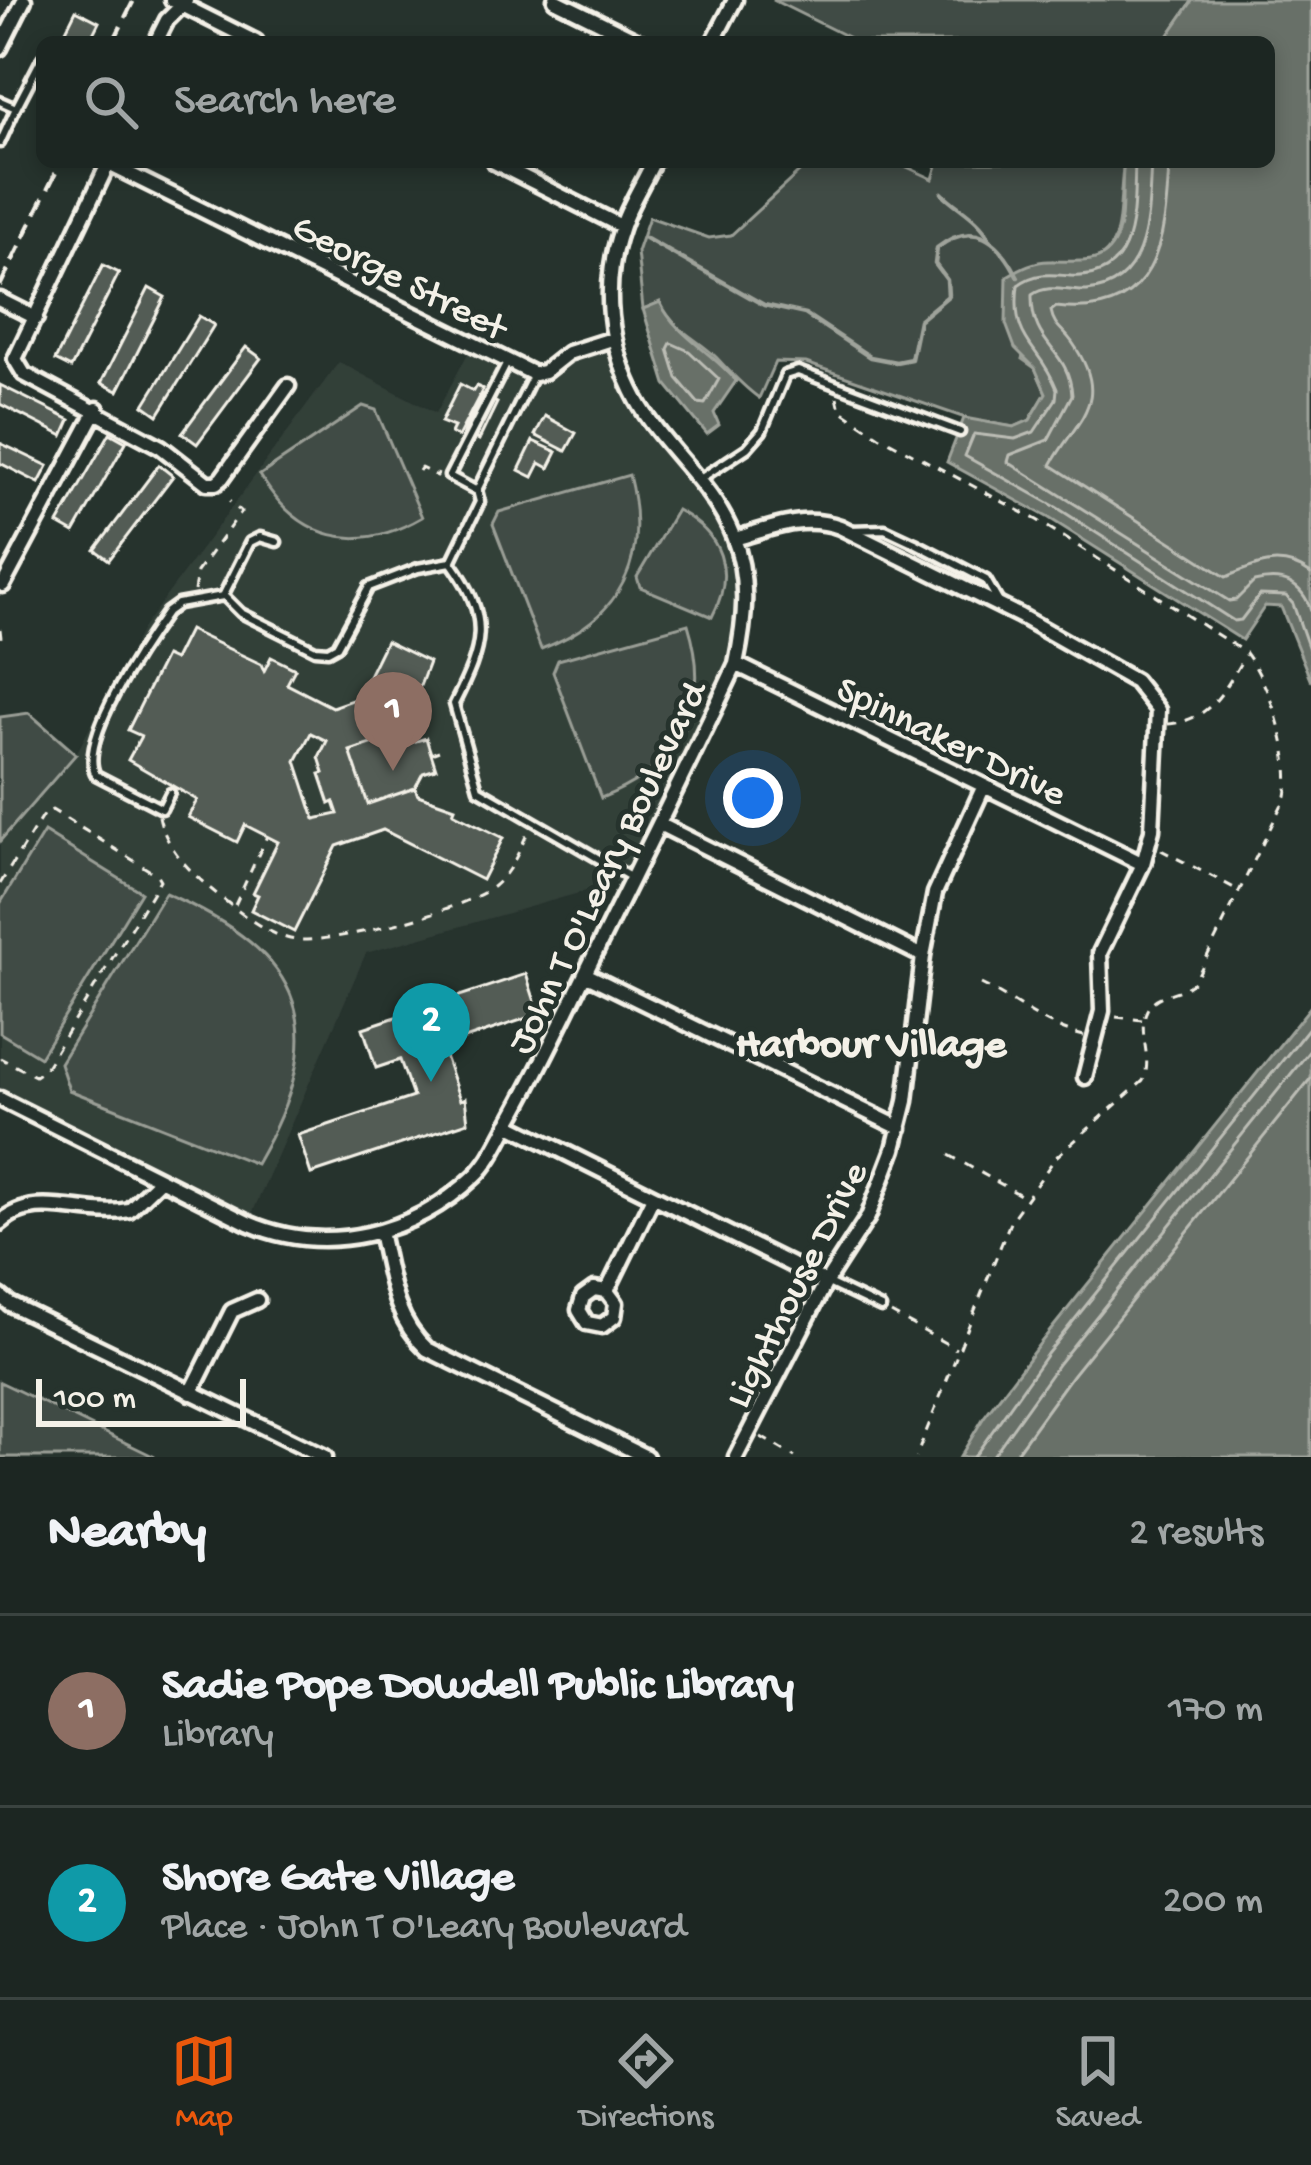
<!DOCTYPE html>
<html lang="en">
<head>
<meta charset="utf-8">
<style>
	body { margin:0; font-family:"Gochi Hand",sans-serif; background:#29322f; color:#f1f3f6 }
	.scale { position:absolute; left:36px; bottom:30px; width:210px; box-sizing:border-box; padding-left:12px; border:6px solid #f4f1e8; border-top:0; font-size:33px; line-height:42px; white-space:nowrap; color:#f4f1e8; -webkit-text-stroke:9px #26332d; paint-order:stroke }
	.you { position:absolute; left:753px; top:798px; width:42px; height:42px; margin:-30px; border:9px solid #fff; border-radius:50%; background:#1a73e8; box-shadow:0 0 0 18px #1a73e833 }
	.badge { display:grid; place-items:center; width:78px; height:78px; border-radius:50%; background:#ea580c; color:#fff; font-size:39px; font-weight:700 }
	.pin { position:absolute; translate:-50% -99px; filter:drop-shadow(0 3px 6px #0008) }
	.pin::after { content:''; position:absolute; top:63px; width:42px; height:36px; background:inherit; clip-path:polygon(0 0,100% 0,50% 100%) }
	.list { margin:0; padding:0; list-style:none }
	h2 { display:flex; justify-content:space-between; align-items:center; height:156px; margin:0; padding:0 48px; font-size:51px }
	h2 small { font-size:39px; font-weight:400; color:#a0a5a5 }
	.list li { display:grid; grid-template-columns:78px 1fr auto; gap:36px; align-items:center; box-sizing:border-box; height:192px; padding:0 48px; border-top:3px solid #3a4340 }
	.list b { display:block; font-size:45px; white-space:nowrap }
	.list p { margin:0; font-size:39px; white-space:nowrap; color:#a0a5a5 }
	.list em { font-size:39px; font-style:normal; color:#a0a5a5 }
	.icon { flex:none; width:66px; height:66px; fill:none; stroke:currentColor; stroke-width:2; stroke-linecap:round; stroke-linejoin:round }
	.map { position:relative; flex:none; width:1311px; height:1457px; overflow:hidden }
	.search { position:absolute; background:#1c2622; box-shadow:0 6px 18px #0003; left:36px; right:36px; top:36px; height:132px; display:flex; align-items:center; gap:30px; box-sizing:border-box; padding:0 42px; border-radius:18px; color:#a0a5a5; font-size:45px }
	.sheet { height:540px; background:#1c2622 }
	nav { display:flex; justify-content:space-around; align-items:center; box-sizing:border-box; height:168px; border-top:3px solid #3a4340; background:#1c2622; font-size:33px; color:#a0a5a5 }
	nav a { display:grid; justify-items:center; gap:6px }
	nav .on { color:#ea580c }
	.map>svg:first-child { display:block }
	.built { fill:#333f39 }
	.green { fill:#414b45; stroke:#9a9e96; stroke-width:3 }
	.water { fill:#676f68; stroke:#9fa39b; stroke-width:3 }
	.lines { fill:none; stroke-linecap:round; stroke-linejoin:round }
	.shore { stroke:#bcbdb5; stroke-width:3 }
	.stream { stroke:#9fa39b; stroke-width:4.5 }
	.building { fill:#525c55; stroke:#f4f1e8; stroke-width:3; fill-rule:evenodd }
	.lane-casing { stroke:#f4f1e8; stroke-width:15 }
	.street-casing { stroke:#f4f1e8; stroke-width:21 }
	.path { stroke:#f4f1e8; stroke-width:3; stroke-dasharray:9 9; stroke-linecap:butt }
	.lane { stroke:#26332d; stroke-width:6 }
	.street { stroke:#26332d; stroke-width:12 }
	.rail { stroke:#f4f1e8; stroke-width:4.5; stroke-dasharray:18 9; stroke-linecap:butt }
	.labels { text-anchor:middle; stroke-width:10; stroke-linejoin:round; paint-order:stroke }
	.street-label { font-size:39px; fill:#f4f1e8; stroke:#26332d }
	.neighbourhood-label { font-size:42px; font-weight:bold; fill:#f4f1e8; stroke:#26332d }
</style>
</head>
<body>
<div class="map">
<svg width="1311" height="1457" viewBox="0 0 1311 1457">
	<rect width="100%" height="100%" fill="#26332d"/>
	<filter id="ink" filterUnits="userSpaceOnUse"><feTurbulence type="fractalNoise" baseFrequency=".00833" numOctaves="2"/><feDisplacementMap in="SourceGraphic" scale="24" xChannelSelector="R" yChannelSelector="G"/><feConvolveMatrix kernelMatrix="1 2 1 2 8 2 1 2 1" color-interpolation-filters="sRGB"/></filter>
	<g filter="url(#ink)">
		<path class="built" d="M612,339L638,401L735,539L742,636L632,878L366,953L248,1223L0,1099V841L76,754L142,629L339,362L436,413L473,344L534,374Z"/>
		<path class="green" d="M773,0H1193L1164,42H858Z
			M810,162H896L933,179L938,162H1124C1115,215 1133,276 1053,261L1022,359L1035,368L1046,393L1030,420L1014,427L974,421L806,363L775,362L759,398C742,386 730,372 716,357C695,337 673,330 660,303L643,309L637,252L649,217L709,238L731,235Z
			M363,406L376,410L422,517C357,555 298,540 260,475Z
			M629,475C650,558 623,618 541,649L493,524L499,512Z
			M677,510C722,534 736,571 712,617L640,587L637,577Z
			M688,624C714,707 680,767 601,798L553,672L558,660Z
			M29,713L76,754L0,841V717Z
			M44,832L141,892L40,1057L0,1033V904Z
			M165,893C307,954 334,1030 256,1164L69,1090L60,1063Z
			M0,1382L21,1392L155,1457H0Z"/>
		<path class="water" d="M1193,0H1311V681L1281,607L1265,606L1242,640L1049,518L947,462L964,418L1014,427L1030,420L1046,393L1035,368L1015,348L1006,324L1007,276C1021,268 1035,260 1052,261C1090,261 1114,267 1121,219C1123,200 1121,181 1124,162H1269V42H1164Z
			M660,302C676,336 713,352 736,381L714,413L719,425L707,434L666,384L643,309Z
			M1311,1006V1457H960L984,1417L1038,1346Z"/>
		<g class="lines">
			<path class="shore" d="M1135,162C1133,209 1140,280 1071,276C1050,274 1036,272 1018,285C1011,344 1039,343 1057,389L1056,399L1034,432L1015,439L974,434L965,456L1056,507L1234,621L1241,620L1260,595L1286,596L1293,604L1311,655
				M1151,162C1148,209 1152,285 1087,291C1067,292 1049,283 1032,295C1031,348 1069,347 1072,395L1048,440L1010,455L1008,462L1229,601L1236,600L1254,582C1282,575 1301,582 1311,610
				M1169,162C1166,239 1158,320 1056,307L1051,311C1054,327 1063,329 1072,342C1114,402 1076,419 1051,465L1226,577C1255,565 1280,552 1311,574
				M671,343L689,351L719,379L705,404L698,403L677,378L668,349Z
				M974,1457L1047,1354L1311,1025
				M992,1457L1059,1363L1311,1049
				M1013,1457L1073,1374L1311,1078"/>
			<path class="stream" d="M942,193C957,208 980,219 989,238
				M645,238L764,305L805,314L870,357L896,362L911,359L919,320L948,296L947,280L935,264L937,248C974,219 999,239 1018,277"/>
		</g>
		<path class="building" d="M76,10L99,22L89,42H60Z
			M103,265L119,273L71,368L55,360Z
			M149,288L165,297L118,391L101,383Z
			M199,316L214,325L158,415L144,405Z
			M246,347L261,358L197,444L182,433Z
			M460,384L473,391L476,386L483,389L458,437L451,433L454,427L441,422Z
			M0,385L70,420L63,436L0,404Z
			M482,395L497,403L479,440L464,432Z
			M545,416L576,433L566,451L535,435Z
			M110,433L126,442L74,533L58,524Z
			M533,441L557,452L549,468L540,463L533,477L519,470Z
			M0,443L48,466L39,483L0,463Z
			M159,465L173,476L109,560L95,550Z
			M189,630L261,664L264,671L271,657L295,669L287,684L332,707L358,698L386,641L429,662L411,710L405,707L395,728L398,735L350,751L368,804L415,788L418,795L455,808L453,813L503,838L482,880L383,830L337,846L294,932L251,910L258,895L253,893L278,842L245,825L237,842L188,817L197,800L128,760L141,736L128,730L165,656L174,660ZM311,733L327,741L319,757L324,773L320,774L330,804L334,802L338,814L315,819L296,761Z
			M398,735L413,742L426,738L436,769L423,773L415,788L368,804L350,751Z
			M526,974L539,1014L426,1052L429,1061L445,1056L460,1100L465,1098L468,1122L311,1174L298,1135L413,1097L400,1060L376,1068L363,1028Z"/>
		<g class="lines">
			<g class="lane-casing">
				<path id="lane" d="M0,101L16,108L0,143
					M16,108L42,58
					M700,479L747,448L762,431L785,375L798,371L960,432
					M475,490L449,476L508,361
					M850,530L885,529L915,543L986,580L1001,606
					M451,562C492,619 483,647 454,704L478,789L632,878
					M451,562L480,502L477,490L533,376
					M223,596L250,542L260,537L277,542
					M224,596L241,613L315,650L328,651L337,646L369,587L418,568L451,562
					M170,793L162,809L96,775C76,742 146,641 167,612L178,604L223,596
					M826,1282L881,1308"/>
			</g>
			<g class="street-casing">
				<path id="street" d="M172,0L256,42
					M555,0L640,42
					M156,42L167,20L186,1
					M713,42L735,0
					M0,48L24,0
					M109,162L15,359L24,374L161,447L207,483H216L222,478L288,386
					M494,162L621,226
					M111,165L534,374L544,372L568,353L612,339
					M0,300L36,318
					M735,539C771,528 803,514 840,527L1020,616L1135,681L1158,710L1152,830L1143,864L1100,953L1102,1011L1085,1077
					M3,585L97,409
					M736,664L1143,864
					M661,825L923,956
					M585,974L900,1128
					M0,1099L248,1223C326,1257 414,1234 475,1176C490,1162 499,1141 509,1123C536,1075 560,1026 584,976C635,872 687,769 736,664C745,621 750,578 733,536C712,483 664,449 637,400C609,348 601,286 621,229C628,206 643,184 653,162
					M508,1124L826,1282
					M0,1223C36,1189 85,1219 129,1210L159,1181
					M380,1232C390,1274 393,1318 427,1349L646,1457
					M607,1291L616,1303L614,1317L602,1326L587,1323L579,1310L583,1297L594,1289L607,1291L653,1197
					M0,1296L10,1304L325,1457
					M191,1393L232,1311L257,1300
					M736,1457L826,1282L868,1217L894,1149L906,1101L923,956L935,893L983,788"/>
			</g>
			<path class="path" d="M837,397L840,410L879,436L1037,520L1246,653C1270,684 1294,758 1286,796L1196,979C1183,997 1157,989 1147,1010C1136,1032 1154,1057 1143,1081L1056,1157L1011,1220L916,1457
				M419,471L421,468L437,476L438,473
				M194,591L197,572L241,512L229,501
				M0,629L1,638
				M1168,724C1212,720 1225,689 1245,655
				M431,754L439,751
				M159,816C165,846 189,871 212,890C234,908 262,932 290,939C325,947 467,909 494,886C511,872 519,851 528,832
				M1161,850L1238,890
				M0,884L43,815L52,810L157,875L160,880L44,1070L35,1076L0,1058
				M235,905L267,836
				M981,984C1018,1002 1044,1027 1084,1036
				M1116,1017L1142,1020
				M949,1155L1024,1197
				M891,1313L956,1349
				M761,1437L795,1457"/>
			<use href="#lane" class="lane"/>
			<use href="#street" class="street"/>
			<path class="rail" d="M113,42L134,0
				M0,286L61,162"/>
		</g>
	</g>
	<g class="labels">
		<g class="street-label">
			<text transform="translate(401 274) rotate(27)" y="14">George Street</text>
			<text transform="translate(953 738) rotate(26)" y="14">Spinnaker Drive</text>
			<text transform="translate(604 866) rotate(-64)" y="14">John T O'Leary Boulevard</text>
			<text transform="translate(793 1283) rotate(-63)" y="14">Lighthouse Drive</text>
		</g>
		<g class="neighbourhood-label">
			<text x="871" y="1055">Harbour Village</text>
		</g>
	</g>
</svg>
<div class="scale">100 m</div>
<div class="you"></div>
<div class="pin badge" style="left:393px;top:771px;background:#8d6e63">1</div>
<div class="pin badge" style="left:431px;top:1082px;background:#0f9aa8">2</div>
<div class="search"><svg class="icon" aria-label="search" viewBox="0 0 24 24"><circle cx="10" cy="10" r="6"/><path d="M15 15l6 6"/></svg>Search here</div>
</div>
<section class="sheet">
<h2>Nearby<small>2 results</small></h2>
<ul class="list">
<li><span class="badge" style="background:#8d6e63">1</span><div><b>Sadie Pope Dowdell Public Library</b><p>Library</p></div><em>170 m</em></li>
<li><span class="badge" style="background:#0f9aa8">2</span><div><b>Shore Gate Village</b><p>Place · John T O'Leary Boulevard</p></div><em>200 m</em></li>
</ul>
</section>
<nav>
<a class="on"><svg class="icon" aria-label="map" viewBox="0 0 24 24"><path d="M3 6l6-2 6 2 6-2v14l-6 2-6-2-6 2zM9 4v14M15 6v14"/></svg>Map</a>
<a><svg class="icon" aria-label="directions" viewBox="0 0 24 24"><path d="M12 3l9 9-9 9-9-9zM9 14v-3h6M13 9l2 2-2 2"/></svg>Directions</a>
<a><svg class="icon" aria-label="saved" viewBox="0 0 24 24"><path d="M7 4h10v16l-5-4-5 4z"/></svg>Saved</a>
</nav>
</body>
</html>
